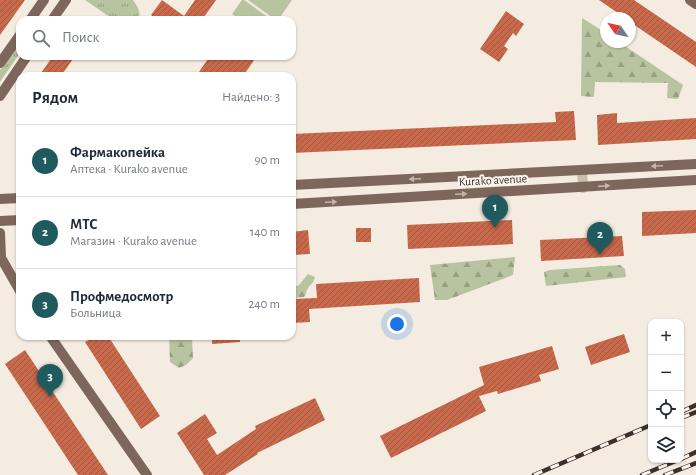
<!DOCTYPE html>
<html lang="ru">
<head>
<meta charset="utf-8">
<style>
	body { margin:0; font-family:"Alegreya Sans",sans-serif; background:#f6f6f7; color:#1f2937 }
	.controls { position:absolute; right:12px; bottom:12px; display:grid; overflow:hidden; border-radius:8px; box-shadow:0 1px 3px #0004 }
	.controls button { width:36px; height:36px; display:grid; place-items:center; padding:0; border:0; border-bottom:1px solid #e0e1e3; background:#fff; color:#1f2937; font:20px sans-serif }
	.compass { position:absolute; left:600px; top:12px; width:36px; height:36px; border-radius:50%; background:#fff; box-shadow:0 1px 3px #0004; rotate:304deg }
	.you { position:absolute; left:397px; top:324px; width:14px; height:14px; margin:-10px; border:3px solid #fff; border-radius:50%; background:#1a73e8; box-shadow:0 0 0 6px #1a73e833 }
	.badge { display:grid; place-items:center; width:26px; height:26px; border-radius:50%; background:#1f5a5e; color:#fff; font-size:13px; font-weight:700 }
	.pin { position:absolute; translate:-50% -33px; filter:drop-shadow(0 1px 2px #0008) }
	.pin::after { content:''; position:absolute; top:21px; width:14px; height:12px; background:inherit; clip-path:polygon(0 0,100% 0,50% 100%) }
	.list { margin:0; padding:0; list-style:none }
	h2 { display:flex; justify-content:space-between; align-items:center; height:52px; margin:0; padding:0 16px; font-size:17px }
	h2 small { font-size:13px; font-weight:400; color:#747a83 }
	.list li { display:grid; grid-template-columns:26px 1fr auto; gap:12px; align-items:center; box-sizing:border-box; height:72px; padding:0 16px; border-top:1px solid #e0e1e3 }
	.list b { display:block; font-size:15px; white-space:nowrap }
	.list p { margin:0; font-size:13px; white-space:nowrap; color:#747a83 }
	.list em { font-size:13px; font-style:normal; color:#747a83 }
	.icon { flex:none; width:22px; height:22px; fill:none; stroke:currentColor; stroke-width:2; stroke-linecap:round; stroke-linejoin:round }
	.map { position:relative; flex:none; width:696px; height:475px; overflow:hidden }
	.search { position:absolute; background:#fff; box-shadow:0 1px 3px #0004; left:16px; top:16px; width:280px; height:44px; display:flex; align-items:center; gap:10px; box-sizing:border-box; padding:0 14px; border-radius:12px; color:#747a83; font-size:15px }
	.panel { position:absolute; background:#fff; box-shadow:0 1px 3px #0004; left:16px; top:72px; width:280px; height:268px; border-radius:12px }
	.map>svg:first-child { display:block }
	.grass { fill:url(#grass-tufts) }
	.forest { fill:url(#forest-firs) }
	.pitch { fill:#b8c4a0 }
	.building { fill:url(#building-hatch) }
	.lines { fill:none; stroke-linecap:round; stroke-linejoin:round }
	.minor { stroke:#cdbbac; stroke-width:10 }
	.major { stroke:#7d675c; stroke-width:10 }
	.rail-casing { stroke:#3b302b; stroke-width:4.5 }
	.rail { stroke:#fbf5ee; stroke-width:3; stroke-dasharray:9; stroke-linecap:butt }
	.oneway { fill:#c2b5ac }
	.labels { text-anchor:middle; stroke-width:4; stroke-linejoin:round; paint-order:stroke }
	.street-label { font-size:12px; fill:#3b302b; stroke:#fbf5ee }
</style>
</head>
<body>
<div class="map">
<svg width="696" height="475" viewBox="0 0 696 475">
	<defs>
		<pattern id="grass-tufts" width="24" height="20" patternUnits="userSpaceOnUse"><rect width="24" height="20" fill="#b8c4a0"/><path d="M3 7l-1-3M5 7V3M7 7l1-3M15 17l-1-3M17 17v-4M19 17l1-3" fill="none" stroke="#97a083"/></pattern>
		<pattern id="forest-firs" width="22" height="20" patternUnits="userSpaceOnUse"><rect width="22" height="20" fill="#b8c4a0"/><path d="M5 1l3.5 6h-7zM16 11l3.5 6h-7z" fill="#97a083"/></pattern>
		<pattern id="building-hatch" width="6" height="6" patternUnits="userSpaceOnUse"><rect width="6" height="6" fill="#c8694b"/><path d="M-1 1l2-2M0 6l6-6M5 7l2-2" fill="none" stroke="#a4573f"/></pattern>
	</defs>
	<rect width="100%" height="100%" fill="#f4ebe1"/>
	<path class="grass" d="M85,0H133C137,6 142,12 138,20H114Z
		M20,41V53L0,82V70Z"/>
	<path class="forest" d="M582,18L606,33V42H619L683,85L678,99L667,98L668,83L595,82L594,97L581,96Z
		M515,257L513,275L447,300H435L430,265Z
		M620,265L625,269L626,277L546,286L544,272L550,270Z
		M308,274L315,277C314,282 311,284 308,288C306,291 306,295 304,297L292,298V288L299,285Z
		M169,336H192L193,358L186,365L179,368L170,362Z"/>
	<path class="pitch" d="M242,0H244L272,20H241L232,14Z
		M248,0H292L278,20H276Z"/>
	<path class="building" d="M0,0H25L0,35Z
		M162,0L184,16L195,0H216L202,20H158L151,15Z
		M599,0H634L696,42V67L630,22V18H625Z
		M506,11L524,24L516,36L513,33L504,46L508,49L499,62L480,49Z
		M53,56H75L61,76H39Z
		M210,56H257L243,76H206L199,72Z
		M574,111L576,140L292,153V134L556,122L555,112Z
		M617,113V123L696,118V139L598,145L597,115Z
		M696,210V233L642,236V212Z
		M512,220L513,244L408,249L407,225Z
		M356,228H371V242H356Z
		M308,230L310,254L292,255V232Z
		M622,236L624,256L541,261L540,240Z
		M419,278L420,302L309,309L310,322L292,323V299L317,298L316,284Z
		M624,334L630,352L591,365L585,347Z
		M95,336H108L160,416L141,429L85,342Z
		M212,336H240V342L212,344Z
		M552,346L559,369L539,375L541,381L498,394L497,391L479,396L486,411L391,458L380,436L484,385L479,367Z
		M25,350L108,475H78L5,364Z
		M315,398L325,420L257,453L258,454L225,475H204L177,433L205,414L217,433L207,439L217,455L256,429L255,426Z"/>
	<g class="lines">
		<path class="minor" d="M582,170L583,188"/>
		<path class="major" d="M690,0L696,4
			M30,20L44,0
			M52,20L66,0
			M0,63L20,35
			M0,96L27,56
			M292,185L696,164
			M0,199L20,198
			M292,204L696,180
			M0,221L20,220
			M0,233L1,257
			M0,256L20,291
			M50,336L147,475"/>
		<g class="rail-casing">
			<path id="rail" d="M681,412L696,405
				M681,418L696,412
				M681,459L696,452
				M534,475L651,425
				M642,475L678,460
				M665,475L696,463"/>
		</g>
		<use href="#rail" class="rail"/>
	</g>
	<defs><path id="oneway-solid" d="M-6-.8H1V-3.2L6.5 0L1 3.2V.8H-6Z"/></defs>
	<g class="oneway">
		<use href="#oneway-solid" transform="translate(657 166) rotate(177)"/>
		<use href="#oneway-solid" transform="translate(415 179) rotate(177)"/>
		<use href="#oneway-solid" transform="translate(604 186) rotate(-4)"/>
		<use href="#oneway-solid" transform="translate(461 194) rotate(-3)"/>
		<use href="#oneway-solid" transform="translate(331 202) rotate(-3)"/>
	</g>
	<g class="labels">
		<g class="street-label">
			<text transform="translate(493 180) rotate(-3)" y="4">Kurako avenue</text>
		</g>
	</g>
</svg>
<div class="controls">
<button>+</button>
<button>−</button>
<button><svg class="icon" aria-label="locate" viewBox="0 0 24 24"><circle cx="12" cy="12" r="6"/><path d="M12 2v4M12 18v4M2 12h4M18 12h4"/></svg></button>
<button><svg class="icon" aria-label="layers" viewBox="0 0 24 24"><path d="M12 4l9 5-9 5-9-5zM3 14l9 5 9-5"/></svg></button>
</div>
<svg class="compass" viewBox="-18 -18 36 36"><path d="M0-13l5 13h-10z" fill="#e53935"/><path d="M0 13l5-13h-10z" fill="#747a83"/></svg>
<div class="you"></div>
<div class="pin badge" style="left:495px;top:228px">1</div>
<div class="pin badge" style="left:600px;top:255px">2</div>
<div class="pin badge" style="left:50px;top:397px">3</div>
<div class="search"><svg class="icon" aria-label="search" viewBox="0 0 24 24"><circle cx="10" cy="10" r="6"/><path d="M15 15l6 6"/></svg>Поиск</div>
<section class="panel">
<h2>Рядом<small>Найдено: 3</small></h2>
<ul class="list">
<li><span class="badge">1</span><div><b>Фармакопейка</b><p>Аптека · Kurako avenue</p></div><em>90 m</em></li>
<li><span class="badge">2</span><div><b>МТС</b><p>Магазин · Kurako avenue</p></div><em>140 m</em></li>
<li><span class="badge">3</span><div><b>Профмедосмотр</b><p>Больница</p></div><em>240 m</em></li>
</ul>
</section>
</div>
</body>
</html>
